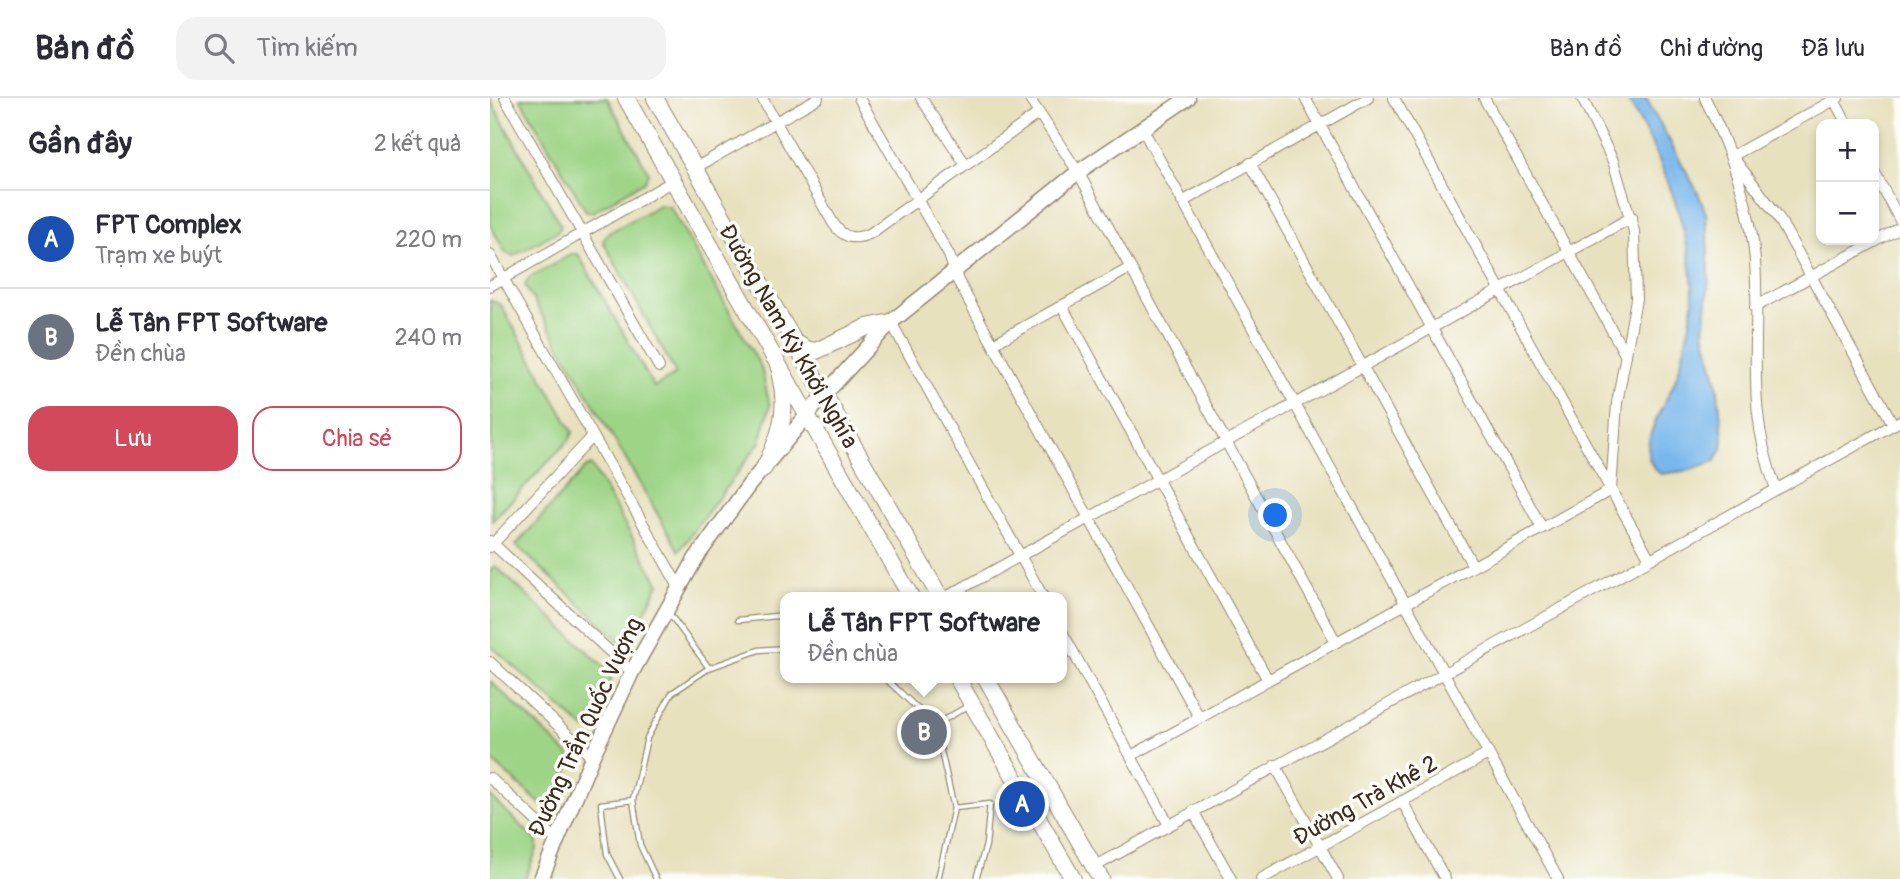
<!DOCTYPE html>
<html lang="vi">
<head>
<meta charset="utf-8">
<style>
	body { margin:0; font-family:Pangolin,sans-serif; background:#f2f2f3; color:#2b2b33 }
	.controls { position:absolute; right:21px; top:21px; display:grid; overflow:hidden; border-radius:14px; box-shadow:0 4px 10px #0003 }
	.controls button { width:63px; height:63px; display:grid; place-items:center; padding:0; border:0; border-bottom:2px solid #e1e1e2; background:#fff; color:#2b2b33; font:35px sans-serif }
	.you { position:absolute; left:786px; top:418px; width:24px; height:24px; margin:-18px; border:5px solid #fff; border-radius:50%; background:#1a73e8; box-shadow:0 0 0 10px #1a73e833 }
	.badge { display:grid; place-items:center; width:46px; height:46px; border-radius:50%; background:#d1495b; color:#fff; font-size:23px; font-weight:700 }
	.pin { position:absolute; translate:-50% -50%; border:4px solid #fff; box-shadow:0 2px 7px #0006 }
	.popup { position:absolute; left:290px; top:494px; width:287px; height:91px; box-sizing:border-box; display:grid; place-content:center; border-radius:14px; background:#fff; filter:drop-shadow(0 2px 5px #0005); font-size:23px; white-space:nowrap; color:#7c7c81 }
	.popup b { font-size:26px; color:#2b2b33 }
	.popup::after { content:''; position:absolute; left:50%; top:100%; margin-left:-14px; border:14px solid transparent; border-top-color:#fff }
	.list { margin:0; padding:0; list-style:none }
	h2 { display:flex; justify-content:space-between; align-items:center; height:91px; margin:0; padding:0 28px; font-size:30px }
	h2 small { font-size:23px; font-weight:400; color:#7c7c81 }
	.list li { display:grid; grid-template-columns:46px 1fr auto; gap:21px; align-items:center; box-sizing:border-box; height:98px; padding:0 28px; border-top:2px solid #e1e1e2 }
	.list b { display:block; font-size:26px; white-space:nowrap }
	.list p { margin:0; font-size:23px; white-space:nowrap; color:#7c7c81 }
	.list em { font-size:23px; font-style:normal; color:#7c7c81 }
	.actions { display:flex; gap:14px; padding:21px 28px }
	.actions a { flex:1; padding:16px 0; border:2px solid #d1495b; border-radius:21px; text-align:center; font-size:24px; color:#d1495b }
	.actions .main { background:#d1495b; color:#fff }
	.icon { flex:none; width:38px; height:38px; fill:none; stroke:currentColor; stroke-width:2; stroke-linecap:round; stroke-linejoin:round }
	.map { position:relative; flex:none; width:1410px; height:781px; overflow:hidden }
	header { display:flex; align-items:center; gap:42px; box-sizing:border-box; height:98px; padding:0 35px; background:#fff; border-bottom:2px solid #e1e1e2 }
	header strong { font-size:33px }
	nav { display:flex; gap:38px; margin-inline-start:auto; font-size:24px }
	.search { width:490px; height:63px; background:#f2f2f3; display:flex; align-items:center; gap:18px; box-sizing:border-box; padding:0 24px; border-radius:21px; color:#7c7c81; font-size:26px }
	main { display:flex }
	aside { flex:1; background:#fff }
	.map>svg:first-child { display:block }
	.green { fill:#9dd486; stroke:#6c7f52; stroke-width:2 }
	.water { fill:#78b7ec; stroke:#5a7085; stroke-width:2 }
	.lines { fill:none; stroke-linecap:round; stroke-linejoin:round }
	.lane-casing { stroke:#91866e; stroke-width:7 }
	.street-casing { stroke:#91866e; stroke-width:12 }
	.secondary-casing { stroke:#91866e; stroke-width:17 }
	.primary-casing { stroke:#91866e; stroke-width:18 }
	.lane { stroke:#fff; stroke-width:4.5 }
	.street { stroke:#fff; stroke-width:10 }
	.secondary { stroke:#fff; stroke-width:14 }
	.primary { stroke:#fff; stroke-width:16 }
	.labels { text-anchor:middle; stroke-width:7; stroke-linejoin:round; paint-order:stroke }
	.street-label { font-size:23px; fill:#3b2a1e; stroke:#fdfcf7 }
</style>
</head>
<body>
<header>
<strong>Bản đồ</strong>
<div class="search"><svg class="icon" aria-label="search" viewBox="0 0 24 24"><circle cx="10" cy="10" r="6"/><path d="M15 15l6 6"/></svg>Tìm kiếm</div>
<nav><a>Bản đồ</a><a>Chỉ đường</a><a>Đã lưu</a></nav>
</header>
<main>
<aside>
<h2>Gần đây<small>2 kết quả</small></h2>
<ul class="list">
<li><span class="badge" style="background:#1a4fb4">A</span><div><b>FPT Complex</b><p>Trạm xe buýt</p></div><em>220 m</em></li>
<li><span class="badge" style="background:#6b7280">B</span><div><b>Lễ Tân FPT Software</b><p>Đền chùa</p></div><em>240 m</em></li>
</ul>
<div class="actions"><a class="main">Lưu</a><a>Chia sẻ</a></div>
</aside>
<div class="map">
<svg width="1410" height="781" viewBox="0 0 1410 781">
	<rect width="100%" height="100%" fill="#fdfcf7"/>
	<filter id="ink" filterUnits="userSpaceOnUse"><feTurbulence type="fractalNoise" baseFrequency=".0143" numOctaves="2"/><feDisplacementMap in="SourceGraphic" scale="14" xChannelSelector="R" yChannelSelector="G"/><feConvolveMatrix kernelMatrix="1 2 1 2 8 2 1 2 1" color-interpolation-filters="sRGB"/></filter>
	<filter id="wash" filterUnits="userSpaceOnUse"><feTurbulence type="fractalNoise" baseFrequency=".00686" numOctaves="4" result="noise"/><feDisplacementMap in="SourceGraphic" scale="28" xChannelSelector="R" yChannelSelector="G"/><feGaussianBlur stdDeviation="1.57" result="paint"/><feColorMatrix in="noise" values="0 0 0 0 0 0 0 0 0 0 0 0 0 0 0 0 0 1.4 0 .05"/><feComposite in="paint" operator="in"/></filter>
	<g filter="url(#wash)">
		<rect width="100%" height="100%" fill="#e7e1be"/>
		<path class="green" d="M30,0H117L159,75L155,83L102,114L96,113Z
			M0,1L71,128L68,133L23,158L16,155L0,127Z
			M169,107L180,109L271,269L280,308L270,344L189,453L35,188L39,180L82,156H88L164,289L186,276L113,143L117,136Z
			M0,202L11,207L83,334L80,341L2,423Z
			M101,367L169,486L139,545L134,547L26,447L96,369Z
			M5,468L121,575V583L96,632L0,547V472Z
			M0,583L79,657L80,669L61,715L0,661Z
			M0,698L47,743V751L35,781H0Z"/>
		<path class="water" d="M1137,0H1156L1208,95L1216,116L1219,179L1214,234L1227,285L1233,340L1232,351L1225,363L1201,372L1171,376C1142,357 1170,314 1180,294C1187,280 1192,263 1195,248C1198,233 1203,216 1203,201C1203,133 1171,57 1137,0Z"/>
	</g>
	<g filter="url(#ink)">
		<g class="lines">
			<g class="lane-casing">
				<path id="lane" d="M179,515L219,570L269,552L296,550
					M248,522L296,517
					M395,580L445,627L464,710L448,781
					M445,627L478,608
					M464,710L500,706L496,747L486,781
					M130,781L117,756L111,706L143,702
					M166,781L150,747L143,702L157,640L182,595L219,570"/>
			</g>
			<g class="street-casing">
				<path id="street" d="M15,0L169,269
					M272,0L343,125C353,140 364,143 381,135L549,15
					M369,0L459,157L468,183L709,619
					M431,0L476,67
					M539,0L588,74L846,544
					M815,0L1052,430
					M994,0L1136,258
					M1092,0L1123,63L1144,133L1146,201L1127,305L1121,392L1160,461
					M1215,0C1240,51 1261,106 1265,163C1271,248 1254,306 1286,391
					M1343,0L1357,26
					M1348,0L1242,58L1287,117L1403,326
					M652,30L1068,781
					M760,65L983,468
					M205,70L328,0
					M1384,74L1410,122
					M692,104L878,0
					M0,157L189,489
					M0,188L183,83
					M572,208L778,582
					M1265,209L1410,130
					M401,224L553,499
					M503,246L640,170
					M0,443L142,574
					M0,449L103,338
					M456,499L1142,119
					M572,534L679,727
					M0,564L102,659
					M641,658L1121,392L904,0
					M785,667L848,781
					M0,680L67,742
					M912,703L955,781
					M703,713L741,781
					M604,769L1410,323
					M771,781L998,656"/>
			</g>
			<g class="secondary-casing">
				<path id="secondary" d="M51,781L102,659L142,574L206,460L259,387L334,297L401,224L588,74L698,0"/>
			</g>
			<g class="primary-casing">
				<path id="primary" d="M136,0L421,499
					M165,0L450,499
					M304,244L319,252L326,253L377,229L401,224
					M274,370C290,340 299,312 290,278
					M467,580L583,781
					M496,580L611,781"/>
			</g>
			<use href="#lane" class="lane"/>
			<use href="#street" class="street"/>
			<use href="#secondary" class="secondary"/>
			<use href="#primary" class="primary"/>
		</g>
	</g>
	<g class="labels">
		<g class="street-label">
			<text transform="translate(299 238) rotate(60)" y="8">Đường Nam Kỳ Khởi Nghĩa</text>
			<text transform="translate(95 629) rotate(-65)" y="8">Đường Trần Quốc Vượng</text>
			<text transform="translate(875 702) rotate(-29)" y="8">Đường Trà Khê 2</text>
		</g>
	</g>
</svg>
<div class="controls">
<button>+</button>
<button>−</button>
</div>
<div class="you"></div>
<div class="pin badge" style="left:532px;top:706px;background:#1a4fb4">A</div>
<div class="pin badge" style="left:434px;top:634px;background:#6b7280">B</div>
<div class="popup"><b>Lễ Tân FPT Software</b>Đền chùa</div>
</div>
</main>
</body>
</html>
